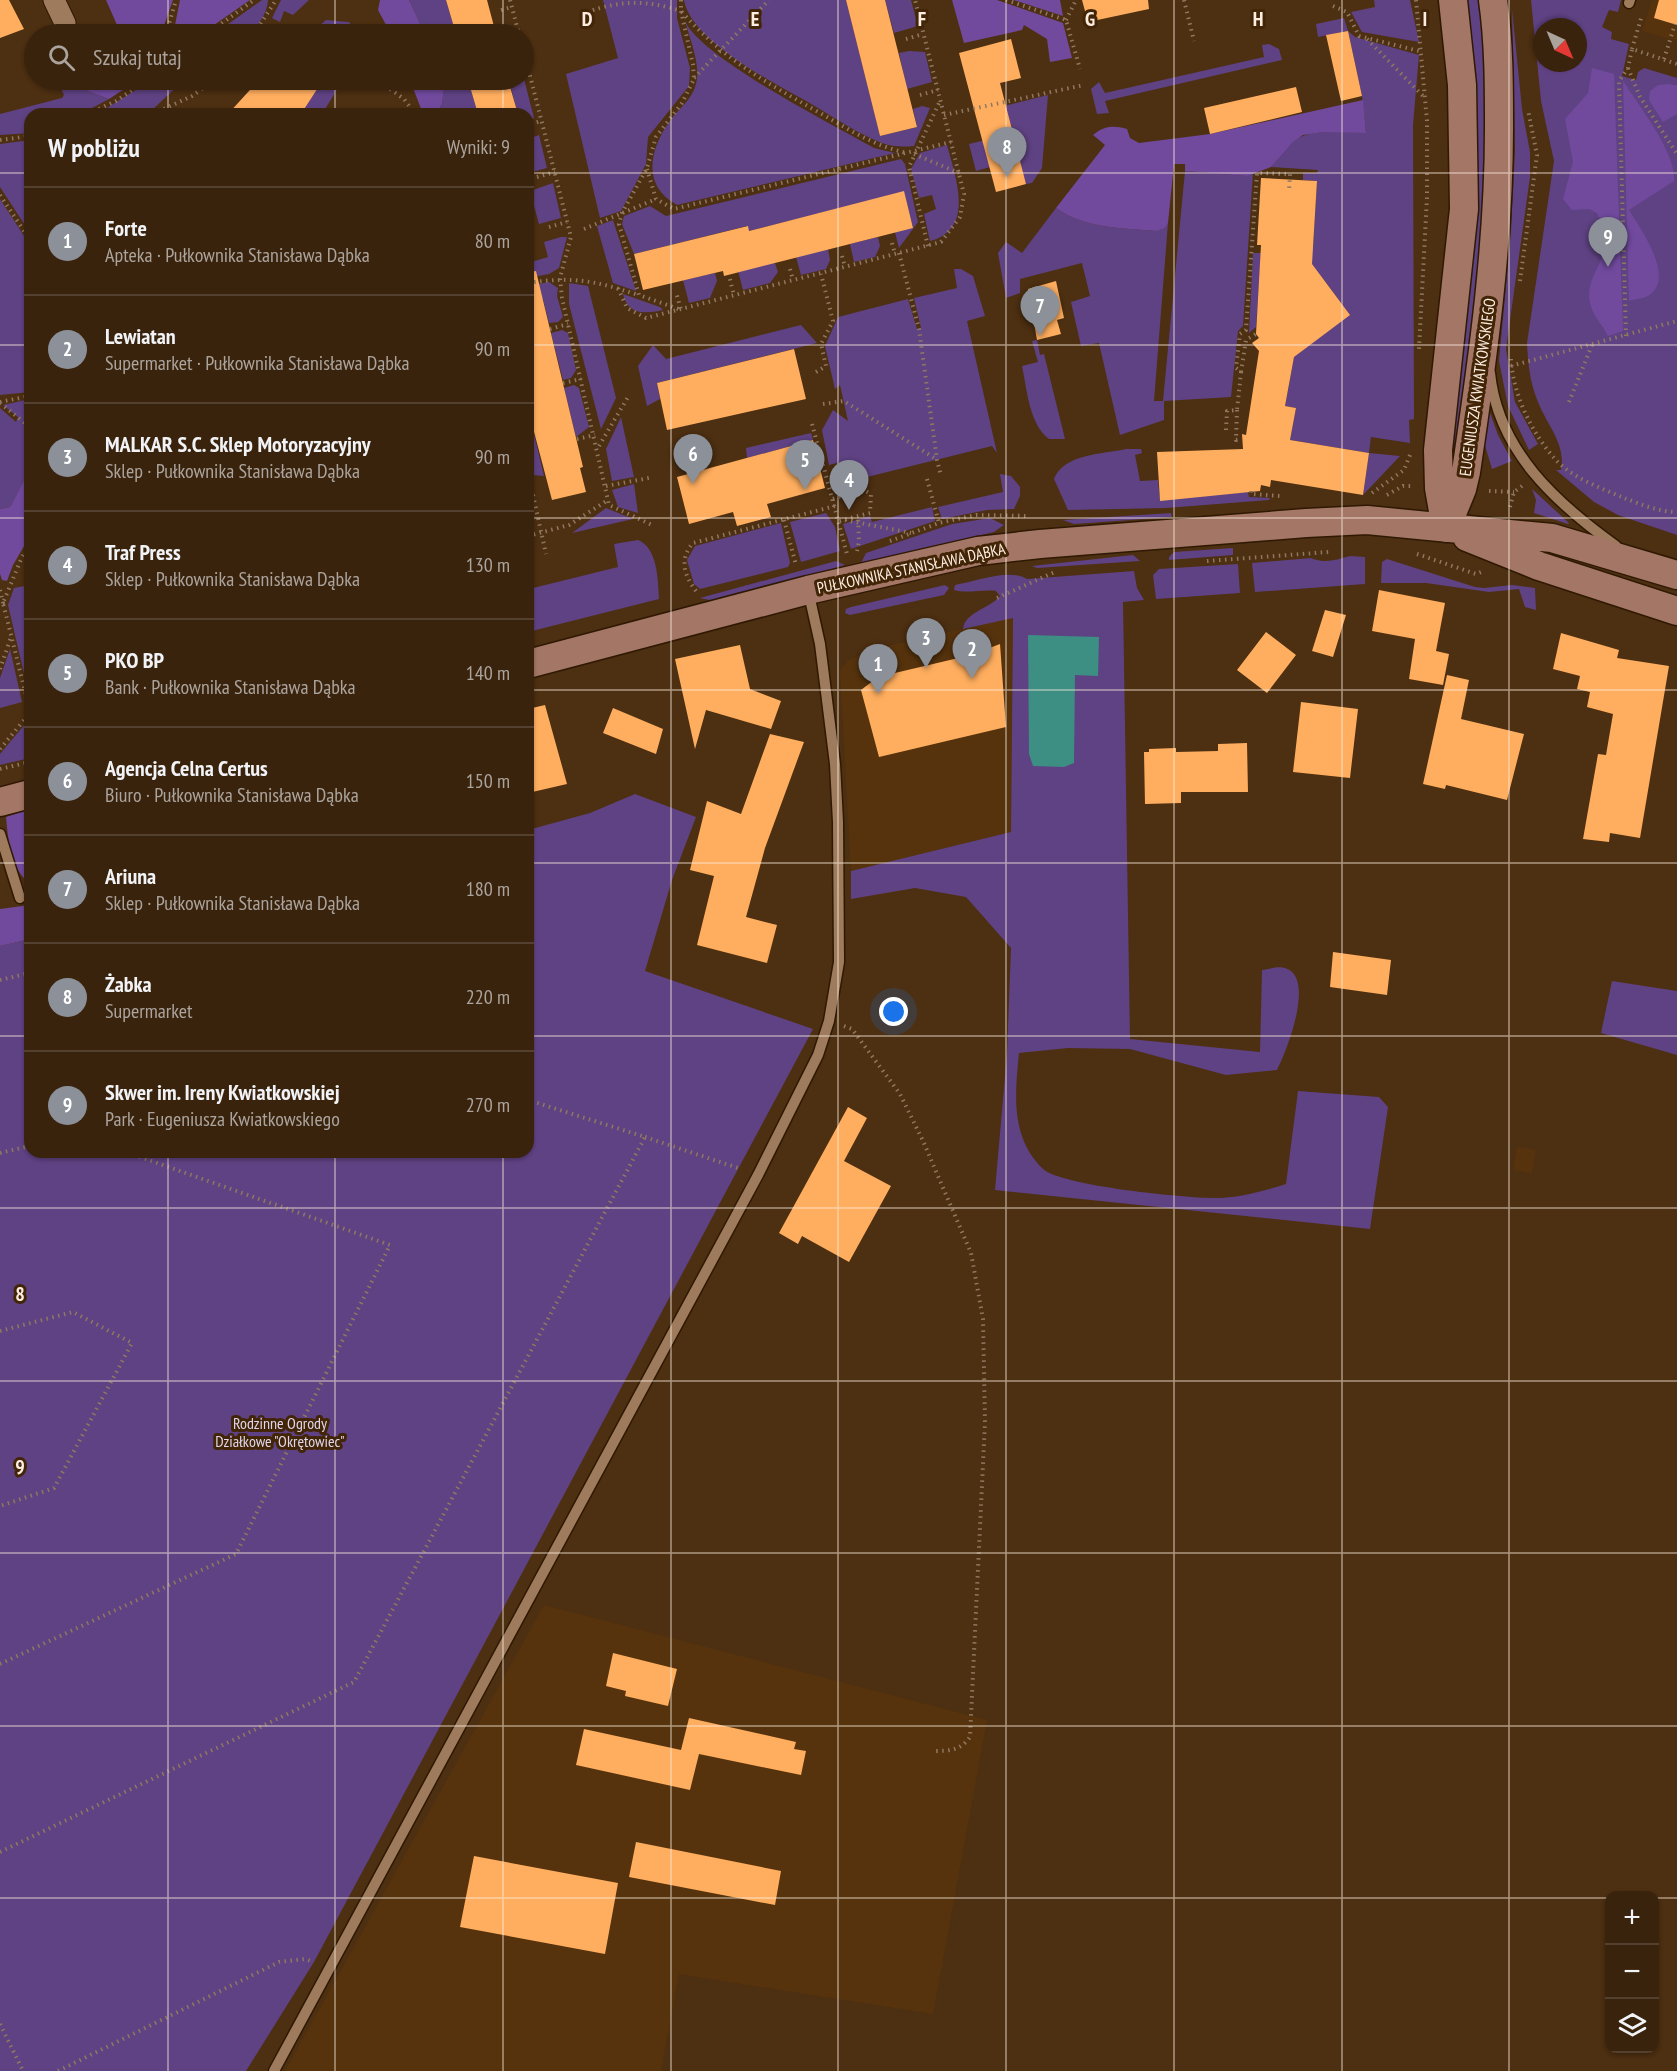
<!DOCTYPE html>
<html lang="pl">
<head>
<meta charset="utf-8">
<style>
	body { margin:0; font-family:"PT Sans Narrow",sans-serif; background:#452f1b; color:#f1f3f6 }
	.controls { position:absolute; right:18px; bottom:18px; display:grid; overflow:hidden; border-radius:12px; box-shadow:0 2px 4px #0004 }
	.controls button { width:54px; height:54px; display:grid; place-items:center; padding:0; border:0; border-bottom:2px solid #54402e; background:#3a230d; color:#f1f3f6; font:30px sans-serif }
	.compass { position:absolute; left:1533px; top:18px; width:54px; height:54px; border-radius:50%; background:#3a230d; box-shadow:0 2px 4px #0004; rotate:136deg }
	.you { position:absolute; left:894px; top:1012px; width:21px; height:21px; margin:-15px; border:4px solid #fff; border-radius:50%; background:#1a73e8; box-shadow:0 0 0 9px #1a73e833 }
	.badge { display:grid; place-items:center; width:39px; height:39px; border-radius:50%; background:#8c9099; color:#fff; font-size:20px; font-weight:700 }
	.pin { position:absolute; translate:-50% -50px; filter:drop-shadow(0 2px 3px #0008) }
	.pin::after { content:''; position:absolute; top:32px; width:21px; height:18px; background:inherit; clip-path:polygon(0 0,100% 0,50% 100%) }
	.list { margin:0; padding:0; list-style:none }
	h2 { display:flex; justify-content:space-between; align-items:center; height:78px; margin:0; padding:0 24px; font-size:26px }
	h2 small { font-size:20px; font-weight:400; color:#aba49d }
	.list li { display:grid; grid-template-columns:39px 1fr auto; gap:18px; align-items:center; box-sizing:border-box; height:108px; padding:0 24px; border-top:2px solid #54402e }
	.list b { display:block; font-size:22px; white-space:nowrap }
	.list p { margin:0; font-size:20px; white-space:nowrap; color:#aba49d }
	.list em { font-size:20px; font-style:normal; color:#aba49d }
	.icon { flex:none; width:33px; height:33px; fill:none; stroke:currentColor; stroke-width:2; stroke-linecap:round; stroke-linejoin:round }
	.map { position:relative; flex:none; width:1677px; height:2071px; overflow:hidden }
	.search { position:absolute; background:#3a230d; box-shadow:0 2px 4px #0004; left:24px; top:24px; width:510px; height:66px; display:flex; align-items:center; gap:15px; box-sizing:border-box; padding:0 21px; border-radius:33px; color:#aba49d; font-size:22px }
	.panel { position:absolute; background:#3a230d; box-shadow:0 2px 4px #0004; left:24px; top:108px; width:510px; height:1050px; border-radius:18px }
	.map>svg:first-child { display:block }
	.built { fill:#56330d }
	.green { fill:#5f4283; fill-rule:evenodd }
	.forest { fill:#714a9e }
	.water { fill:#3d8e83 }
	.building { fill:#ffae5f }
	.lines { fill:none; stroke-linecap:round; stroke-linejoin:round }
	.lane-casing { stroke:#2f1903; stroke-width:13 }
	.street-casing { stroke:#2f1903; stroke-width:23 }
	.secondary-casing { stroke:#2f1903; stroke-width:31 }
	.path { stroke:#907860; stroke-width:4; stroke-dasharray:1.5 4.5; stroke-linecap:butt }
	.lane { stroke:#9e7b5c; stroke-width:10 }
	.street { stroke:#9e7b5c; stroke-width:21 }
	.secondary { stroke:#a37666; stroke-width:28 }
	.grid { fill:none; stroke:#fdede0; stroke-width:1.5; stroke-opacity:0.55 }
	.labels { text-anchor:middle; stroke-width:6; stroke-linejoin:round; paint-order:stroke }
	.street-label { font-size:16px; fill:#fdede0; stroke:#422506 }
	.park-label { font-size:16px; fill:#dfd7ee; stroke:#422506 }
	.grid-label { font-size:20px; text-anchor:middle; font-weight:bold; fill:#fdede0; stroke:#422506; stroke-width:6; stroke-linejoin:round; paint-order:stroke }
</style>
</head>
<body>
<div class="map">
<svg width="1677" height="2071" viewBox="0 0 1677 2071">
	<rect width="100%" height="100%" fill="#4d2f11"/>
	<path class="built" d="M1652,0H1677V41L1642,31Z
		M1013,617L1011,832L851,871L840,670L848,661L870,650Z
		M1517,1147L1536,1150L1532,1173L1513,1170Z
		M544,1605L987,1720L933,2014L679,1974L661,2071H285Z"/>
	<path class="green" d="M262,0H268C267,14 259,24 250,34H214Z
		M281,0H309L293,15L284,11L280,22L272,18Z
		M409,0H446L456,34H425Z
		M603,0H677V18L690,68L689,86L648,137L646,164L621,211L600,218L566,74L618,58Z
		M684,0H846L880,136L917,127L913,109L922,106L930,108L914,146C902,147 893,147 882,143C858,134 835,118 813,105C778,85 691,42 684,0Z
		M885,0H911L918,26L894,33Z
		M1374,0H1410L1419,42L1362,32L1351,12L1375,7Z
		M1466,0H1480C1484,53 1489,107 1487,160C1483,262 1468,364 1455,465L1445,463L1477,201L1476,71Z
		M1531,0H1621L1618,12L1609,10L1602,27L1612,32L1611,39L1629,44L1622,76L1636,80L1638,72L1644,68L1677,78V85L1670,84L1677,90V535L1618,515L1594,502L1556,470H1561C1566,444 1548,427 1538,402C1530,383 1528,364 1527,343L1554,161L1541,101ZM1542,27H1578V63H1542Z
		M1512,9L1522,109L1530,152V177L1506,349L1515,402L1538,444L1529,450L1508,406L1499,361L1511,231L1515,151Z
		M1344,18L1348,31L1355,37L1419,55L1413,125L1414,419L1409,420L1410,443L1371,437L1369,453L1400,456L1363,495L1369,453L1290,440L1296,408L1285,406L1294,357L1349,314L1324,280L1267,321L1313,248L1317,181L1303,180V173H1317L1318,170L1271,167C1278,159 1285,149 1293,142C1312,126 1343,134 1366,132L1362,96L1348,31L1318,37L1316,24Z
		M326,20L349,22L358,34H310Z
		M685,21C700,57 835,126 874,148L895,153L677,205C642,186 649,151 669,122C678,109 692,100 696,84C701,65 690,40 685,21Z
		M1269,44L1279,49L1282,60L1105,101L1109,113L1097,114L1091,89L1099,82L1105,93L1264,57L1262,45Z
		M909,51L925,52L932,82L907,89L899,53Z
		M524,79L534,118L528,119V114H518L509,81Z
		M57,80H75L85,90L109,99L81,114H30V133L0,135V114L62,98L64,95Z
		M152,80H184L151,111L144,114H97Z
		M322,80H343L322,114H301Z
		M445,80H468L478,114H436L442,104Z
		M1048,95L1042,168L1032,183L1026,184L1004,106Z
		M539,135L547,168L528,173V139Z
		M990,139V167L976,171L969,144Z
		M30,140V233L0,187V144Z
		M947,145C955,176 976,229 930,241L924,214L936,209L932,195L919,198L911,169L920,153Z
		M901,159L905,164L918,222L899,248L895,232L913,227L903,192L749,231L747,226L634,254L622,224L624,216L650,206L666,216Z
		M1185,171L1247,176L1253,172L1243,326L1238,331L1231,397L1164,401V420L1120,435L1099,343L1081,346L1071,302L1090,296L1082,263L1020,279V293L1006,298L998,253L1006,242L1022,253L1056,208C1085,229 1123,228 1157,231L1165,228L1168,223L1154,401H1163Z
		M553,183L561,218L539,224L530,191Z
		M0,199L30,245V392L0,395Z
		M613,220L636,291L613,283L597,226Z
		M561,237H567L559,268L549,274L528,278V263L548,257L544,242Z
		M878,237L880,246L875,257L854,262L850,244Z
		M828,249L830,260L826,269L801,275L796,257Z
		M1253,253H1261L1256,327L1249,333Z
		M775,263L778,272L770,283L743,290L737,267Z
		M954,269H961L973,276L985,316L967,321L997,453L992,446L863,478V482L835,489L834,483L841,481L837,463L829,465L822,430L833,410L848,421L840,385L835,389L825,346L838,317L908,299L917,329L921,328L914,298L957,288Z
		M715,273L717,281L710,298L689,303L683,280Z
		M549,282L558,288L557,296L563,317L558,322L549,323L543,299L528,286Z
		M569,283L588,286L616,398L601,429L569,304Z
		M623,294L660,307L663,310C645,314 628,315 623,294Z
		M801,325L817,343L657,383L660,399L647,406L638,366L653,345L666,359Z
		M562,330L568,333L576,370L571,378L563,380L551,333Z
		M1037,340L1040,355L1044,354L1065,439H1049C1029,424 1027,389 1022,366L1038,362L1032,341Z
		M574,385L579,388L589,427L576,437L564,388Z
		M30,399V487L24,482L10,507L0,509V408L16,422L18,417L3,405Z
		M1486,402L1498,435L1512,461L1492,469L1484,442Z
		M528,409L544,476L533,475L528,469Z
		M621,417L634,477L612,481L606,449Z
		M811,433L813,440L747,458L746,448Z
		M1126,449H1141L1142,453L1135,455L1140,481L1158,480L1160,500L1248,492L1249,497L1270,498L1269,500L1166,508L1068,510L1054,479C1063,454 1103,454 1126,449Z
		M1000,474L1011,476L1020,487V496L1014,509L987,510L942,519L938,507L1003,492Z
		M634,484L638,513L618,507L612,490Z
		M1532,489L1569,523L1568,524L1534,513L1536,500Z
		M932,507L935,521L851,549L843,524L870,516L872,522Z
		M606,508L633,519L572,533Z
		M826,513L835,527L840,551L801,562L790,522Z
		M1171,513L1172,517L1074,524L1063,520Z
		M990,518L1004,525L994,532L861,563L866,553L952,524Z
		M781,523L790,563L788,567L700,589L694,584L687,560L695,546Z
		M638,540C658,548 658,581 659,599L528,632L529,589L618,567L614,544Z
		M1233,548V555L1169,560V557L1174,552Z
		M1133,555L1140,561L1037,568L1032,566Z
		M1350,556L1365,557V584L1255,592L1252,563L1311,558C1325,564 1336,560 1350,556Z
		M1387,559L1475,587L1484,588L1512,585L1535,588L1536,610L1525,607L1519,589L1489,592L1426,583H1381L1382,562Z
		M836,561L845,565L723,599L714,601L700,598Z
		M1238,564L1240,593L1156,599L1153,575L1159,569Z
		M1134,571L1137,588L1144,600L1123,602L1130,1039L1260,1052L1262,970C1269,969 1279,966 1285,968C1316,977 1287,1050 1277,1070L1226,1075L1130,1049L1068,1048L1019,1053C1015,1094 1010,1137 1043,1169C1062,1186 1185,1198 1214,1198C1239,1198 1263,1191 1286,1184L1298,1091L1379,1097L1388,1107L1370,1229L995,1190L1007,1054L1011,948L966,897L915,888L851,899V871L1011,832L1013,618L963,629C965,612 989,609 1000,596L996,591C982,589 967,594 954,590L955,585C974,582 1010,568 1027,579Z
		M30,585V686L26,682L8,605L14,588Z
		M945,585L949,588L944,595L850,615L845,613L846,609L851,607Z
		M10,649L22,702L0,708V678Z
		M30,718V758L0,765V754Z
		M635,794L696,817L672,880L645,971L813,1029L314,1962L246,2071H0V946L30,939V1152H528V830L590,813Z
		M1612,981L1677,991V1055L1601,1033Z"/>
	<path class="forest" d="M106,0H173L161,34H121Z
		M180,0H250L201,34H176L175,25Z
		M380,0H409L425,34H391L378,10Z
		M952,0H997L1063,23L1072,58L1050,62L1047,39L1024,25L1022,30L964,43Z
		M1013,0H1060L1063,16L1017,1Z
		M1592,68L1614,74L1623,331L1608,336C1602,324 1593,316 1590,303C1584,277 1609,260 1606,235C1605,228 1600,220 1597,213L1589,209L1572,210L1563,199L1573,162L1565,119L1588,93Z
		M75,80H138L109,99L85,90Z
		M410,80H445L442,104L436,114H423Z
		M1623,81C1638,104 1677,154 1674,181L1629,210C1640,228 1677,279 1648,296C1642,299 1635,299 1629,301Z
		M1670,84L1677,85V114L1663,122L1649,100L1650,91L1658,85Z
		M1363,100L1366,133L1323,132L1303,135L1292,143L1271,167L1247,176L1185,171V164H1174L1168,223L1165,228L1157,231C1123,228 1085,229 1056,208L1105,145L1093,135C1104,126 1113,125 1127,129L1130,138L1139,143L1210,134Z
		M24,481L30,487V536L13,565L7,581L2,580L0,574V509L10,507Z
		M30,809V883H29C11,869 8,839 6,817Z
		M30,905V939L0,946V909Z"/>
	<path class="water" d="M1028,635L1099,637L1098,676L1075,675L1074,763L1064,767L1033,766L1029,754Z"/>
	<path class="building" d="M0,0H9L24,29L0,38Z
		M446,0H487L496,34H456Z
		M846,0H885L917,127L880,136Z
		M1082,0H1148L1149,9L1088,22Z
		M1659,0H1677V25L1654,18Z
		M1348,31L1362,96L1341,101L1326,35Z
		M1011,39L1021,78L1000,83L1026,184L996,192L959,53Z
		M259,80H323L301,114H228Z
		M468,80H508L518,114H478Z
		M1296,87L1302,112L1210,134L1204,108Z
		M1261,178L1317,181L1312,264L1350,315L1294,357L1285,406L1296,408L1290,440L1369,453L1363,495L1271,480L1270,487L1261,485L1260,491L1160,501L1157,452L1243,449L1242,434L1246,435L1259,351L1252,343L1259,338L1256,334L1261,245H1257Z
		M904,191L913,228L724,276L723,271L643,290L634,254L748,226L749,231Z
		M536,271L583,467L580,468L586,492L552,500L528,409V272Z
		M1056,281L1064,318L1057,320L1061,334L1037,340L1028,289Z
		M794,349L806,399L667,430L657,383Z
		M813,440L825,488L767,504L771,517L737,526L733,512L689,524L677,477Z
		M1379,590L1445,603L1436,651L1449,654L1443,685L1409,679L1415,639L1372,631Z
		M1325,610L1346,615L1333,657L1312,651Z
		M1266,632L1296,655L1267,693L1237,670Z
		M1561,633L1619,650L1617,658L1669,666L1640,838L1610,833L1609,842L1583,839L1598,754L1606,755L1613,714L1587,707L1590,692L1577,689L1580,676L1553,669Z
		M1000,644L1006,727L879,757L861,690L878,677L971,655Z
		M740,645L750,689L781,701L771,729L706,710L695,749L675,659Z
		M1447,675L1469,680L1461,719L1524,734L1507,800L1446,785L1445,789L1423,784Z
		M1301,702L1358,709L1350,778L1293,772Z
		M545,705L567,784L528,793V709Z
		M613,708L663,729L656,754L603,733Z
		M770,734L804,742L765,848L746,917L777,925L767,963L697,945L714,876L690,870L707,801L741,814Z
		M1247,743L1248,792H1181V803L1145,804L1144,752H1149V749L1176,748V752L1218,751V744Z
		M1333,952L1391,960L1387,995L1330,987Z
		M848,1107L867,1118L844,1161L891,1186L849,1262L802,1236L798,1244L779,1233Z
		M613,1653L677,1669L668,1706L625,1696L626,1691L606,1686Z
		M689,1718L796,1742L794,1749L806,1751L801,1775L699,1754L690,1790L576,1765L584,1729L681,1750Z
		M636,1842L781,1871L775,1905L629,1877Z
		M474,1856L618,1883L605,1954L460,1927Z"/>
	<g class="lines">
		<g class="lane-casing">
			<path id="lane" d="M1629,3L1630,0
				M1490,373C1498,451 1556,503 1616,546
				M0,834L20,898
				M274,2071L758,1175L818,1055L829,1021L839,962L838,822L835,764L820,644L808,590"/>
		</g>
		<g class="street-casing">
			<path id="street" d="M54,0L65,23"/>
		</g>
		<g class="secondary-casing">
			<path id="secondary" d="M1446,528L1462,489L1466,472C1483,357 1499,244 1499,128C1499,85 1499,42 1493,0
				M1446,528L1439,488L1438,450L1464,209L1462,85L1453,0
				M1467,537L1539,566L1677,611
				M528,664L808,590L978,551L1040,544L1306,523L1367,520L1552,538L1677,575
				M0,802L30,794"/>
		</g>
		<path class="path" d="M510,0L519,34
			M681,0V11C724,60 764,81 820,113C848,129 874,146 907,153
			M1006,0L1066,20L1080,69
			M1184,0L1194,41
			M1416,0L1427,121V197L1419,349
			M1333,6L1347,12L1359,36L1423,52
			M501,10L512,7
			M587,12C622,0 646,0 681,11L693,65L694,79L682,103L656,137L647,168L622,213L619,224L639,295L681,310L676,292
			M1066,20L1076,0
			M166,34L176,0
			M207,34L254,0
			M254,34L276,0
			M906,39L923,34
			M1367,39L1425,98
			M1632,49L1642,15
			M524,52L571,237L560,278L562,298L609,505L652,525
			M1664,59L1675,24
			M1628,68L1640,97L1677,154
			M694,78L769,0
			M390,89L404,99L415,114
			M920,95L938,90
			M88,114L116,101L147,80
			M153,114L192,96L214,80
			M944,115L1084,85
			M531,124L541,121
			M0,140L30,136
			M914,154L959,173
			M647,169L656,199L674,209L951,142
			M537,177L555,172
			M0,195L30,240
			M549,227L567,222
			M584,229L656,199
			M892,243L895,254
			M928,246L909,167L940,101
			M899,253L919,329L937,460L941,476
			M842,256L845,267
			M790,269L793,280
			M730,279L734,296
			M1520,281L1537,155L1528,110
			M528,283C573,276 596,281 638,295
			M618,288L627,308L646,318L941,242L960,217L964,194L915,0
			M550,329L568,324
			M1626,336L1619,81L1628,68L1632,49L1677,64
			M1511,359C1513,395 1532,433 1555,459C1572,478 1601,488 1624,498C1640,504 1659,512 1677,512
			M1511,366L1677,321
			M816,372L826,366L821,344L833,321L821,274
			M1241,372L1246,340L1256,334
			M563,383L581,379
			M0,402L30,396
			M1569,402L1592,345
			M0,403L30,427
			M823,404L844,401L936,459
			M1237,410L1236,440L1242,439
			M812,424L847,554
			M1226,430L1227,411L1237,410L1241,372L1236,368L1240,334L1246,330L1257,173L1290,174L1289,191
			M577,439L595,435
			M599,446L628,397
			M927,479L939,523
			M528,484L533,495L546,554
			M606,486L649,478
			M1251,491V494L1280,496V499
			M1489,491L1514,492
			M1372,493L1404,470L1410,455
			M1387,495L1403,486H1413
			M833,499L862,489L871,494L870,513L839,521
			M1510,507L1514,492L1522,486
			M784,520L796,565
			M845,520L911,533
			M528,536L569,525L608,500
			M890,541L939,523L976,515L1028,516
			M30,545L22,557L3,603L30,711
			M857,551L859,541L858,516
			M1417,554L1476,574L1481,572
			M1207,561L1329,552
			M0,590L3,603H0
			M696,591C684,575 679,559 693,543L835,506
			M997,598L1057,571
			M0,669L11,637
			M0,749L30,713
			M0,769L30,762
			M0,980L30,973
			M844,1026L852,1029L900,1094L923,1141L971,1253L983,1319L985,1422L970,1737C961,1750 950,1751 935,1751
			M645,1137L741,1169
			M0,1153L30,1146
			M0,1331L73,1312L132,1343L54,1488L0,1506
			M0,1664L236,1554L390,1245L126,1152
			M0,1852L354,1682L645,1137L528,1100
			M0,2024L23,2071
			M58,2071L279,1962L305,1959L313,1962"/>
		<use href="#lane" class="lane"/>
		<use href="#street" class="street"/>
		<use href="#secondary" class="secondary"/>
	</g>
	<path class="grid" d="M168,0V34M335,0V34M503,0V34M671,0V2071M838,0V2071M1006,0V2071M1174,0V2071M1342,0V2071M1509,0V2071M168,80V114M335,80V114M503,80V114M0,173H30M528,173H1677M0,345H30M528,345H1677M0,518H30M528,518H1677M0,690H30M528,690H1677M0,863H30M528,863H1677M0,1036H30M528,1036H1677M168,1152V2071M335,1152V2071M503,1152V2071M0,1208H1677M0,1381H1677M0,1553H1677M0,1726H1677M0,1898H1610M1654,1898H1677"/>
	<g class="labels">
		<g class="street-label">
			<text transform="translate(1477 387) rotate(-82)" y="6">EUGENIUSZA KWIATKOWSKIEGO</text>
			<text transform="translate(911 568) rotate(-12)" y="6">PUŁKOWNIKA STANISŁAWA DĄBKA</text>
		</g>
		<g class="park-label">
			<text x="280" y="1429">Rodzinne Ogrody<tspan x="280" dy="18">Działkowe "Okrętowiec"</tspan></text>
		</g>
	</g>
	<g class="grid-label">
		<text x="587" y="26">D</text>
		<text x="755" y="26">E</text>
		<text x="922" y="26">F</text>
		<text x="1090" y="26">G</text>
		<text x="1258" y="26">H</text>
		<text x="1425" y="26">I</text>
		<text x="20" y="1301">8</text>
		<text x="20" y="1474">9</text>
	</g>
</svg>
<div class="controls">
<button>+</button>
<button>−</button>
<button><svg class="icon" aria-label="layers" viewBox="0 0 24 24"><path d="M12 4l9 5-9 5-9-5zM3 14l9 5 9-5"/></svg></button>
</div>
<svg class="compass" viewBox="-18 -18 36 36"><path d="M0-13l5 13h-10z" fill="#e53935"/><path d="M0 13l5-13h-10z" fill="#aba49d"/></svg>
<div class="you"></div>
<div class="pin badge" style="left:878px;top:694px">1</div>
<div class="pin badge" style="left:972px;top:679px">2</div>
<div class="pin badge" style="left:926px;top:668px">3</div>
<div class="pin badge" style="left:849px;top:510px">4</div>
<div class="pin badge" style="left:805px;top:490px">5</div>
<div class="pin badge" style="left:693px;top:484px">6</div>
<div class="pin badge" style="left:1040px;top:336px">7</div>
<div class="pin badge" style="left:1007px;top:177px">8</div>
<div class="pin badge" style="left:1608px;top:267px">9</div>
<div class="search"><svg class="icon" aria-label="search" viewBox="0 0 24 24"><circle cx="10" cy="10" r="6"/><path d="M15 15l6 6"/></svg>Szukaj tutaj</div>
<section class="panel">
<h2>W pobliżu<small>Wyniki: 9</small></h2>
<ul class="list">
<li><span class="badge">1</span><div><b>Forte</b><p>Apteka · Pułkownika Stanisława Dąbka</p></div><em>80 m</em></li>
<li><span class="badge">2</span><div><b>Lewiatan</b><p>Supermarket · Pułkownika Stanisława Dąbka</p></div><em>90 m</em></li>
<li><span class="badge">3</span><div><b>MALKAR S.C. Sklep Motoryzacyjny</b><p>Sklep · Pułkownika Stanisława Dąbka</p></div><em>90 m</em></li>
<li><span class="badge">4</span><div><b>Traf Press</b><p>Sklep · Pułkownika Stanisława Dąbka</p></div><em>130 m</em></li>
<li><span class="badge">5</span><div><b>PKO BP</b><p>Bank · Pułkownika Stanisława Dąbka</p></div><em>140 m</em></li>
<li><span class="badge">6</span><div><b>Agencja Celna Certus</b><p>Biuro · Pułkownika Stanisława Dąbka</p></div><em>150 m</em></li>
<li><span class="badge">7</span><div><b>Ariuna</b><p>Sklep · Pułkownika Stanisława Dąbka</p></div><em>180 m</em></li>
<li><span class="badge">8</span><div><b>Żabka</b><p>Supermarket</p></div><em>220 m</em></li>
<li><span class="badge">9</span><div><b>Skwer im. Ireny Kwiatkowskiej</b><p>Park · Eugeniusza Kwiatkowskiego</p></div><em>270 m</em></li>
</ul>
</section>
</div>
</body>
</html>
